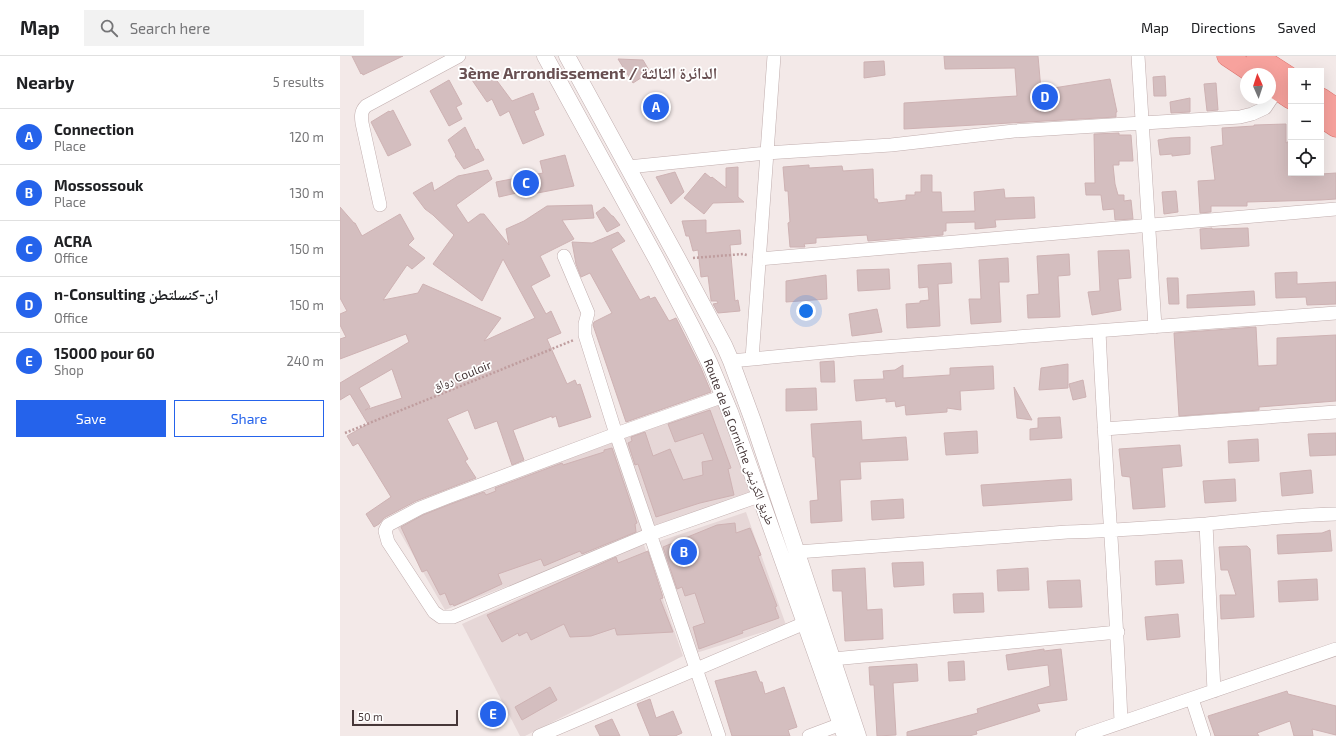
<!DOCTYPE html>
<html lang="en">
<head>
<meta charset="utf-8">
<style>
	body { margin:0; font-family:"Exo 2","Noto Naskh Arabic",sans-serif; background:#f2f2f2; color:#202124 }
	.controls { position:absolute; right:12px; top:12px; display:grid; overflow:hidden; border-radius:0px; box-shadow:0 4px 16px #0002 }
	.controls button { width:36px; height:36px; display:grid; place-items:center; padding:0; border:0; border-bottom:1px solid #e0e0e0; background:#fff; color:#202124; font:20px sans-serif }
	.compass { position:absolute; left:900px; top:12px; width:36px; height:36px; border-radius:50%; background:#fff; box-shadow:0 4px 16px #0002; rotate:357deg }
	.scale { position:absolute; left:12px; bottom:10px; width:106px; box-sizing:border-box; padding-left:4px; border:2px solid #463738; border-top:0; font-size:11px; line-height:14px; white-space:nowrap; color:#463738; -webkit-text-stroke:3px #fff; paint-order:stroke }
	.you { position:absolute; left:466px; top:255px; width:14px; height:14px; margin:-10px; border:3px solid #fff; border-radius:50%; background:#1a73e8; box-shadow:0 0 0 6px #1a73e833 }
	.badge { display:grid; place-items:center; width:26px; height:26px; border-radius:50%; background:#2563eb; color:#fff; font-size:13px; font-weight:700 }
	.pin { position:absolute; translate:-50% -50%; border:2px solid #fff; box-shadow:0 1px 4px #0006 }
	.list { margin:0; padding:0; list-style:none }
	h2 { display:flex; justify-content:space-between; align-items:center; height:52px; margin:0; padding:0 16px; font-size:17px }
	h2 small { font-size:13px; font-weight:400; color:#757577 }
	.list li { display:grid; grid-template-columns:26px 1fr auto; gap:12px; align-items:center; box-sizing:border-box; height:56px; padding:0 16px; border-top:1px solid #e0e0e0 }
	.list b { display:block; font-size:15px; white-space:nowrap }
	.list p { margin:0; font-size:13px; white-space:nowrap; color:#757577 }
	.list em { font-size:13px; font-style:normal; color:#757577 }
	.actions { display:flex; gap:8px; padding:12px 16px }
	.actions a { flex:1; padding:9px 0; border:1px solid #2563eb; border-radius:0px; text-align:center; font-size:14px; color:#2563eb }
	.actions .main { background:#2563eb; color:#fff }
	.icon { flex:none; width:22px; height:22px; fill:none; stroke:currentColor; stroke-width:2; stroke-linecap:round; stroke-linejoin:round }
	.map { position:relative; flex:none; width:996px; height:680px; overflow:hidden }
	header { display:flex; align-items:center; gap:24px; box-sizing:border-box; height:56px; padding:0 20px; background:#fff; border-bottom:1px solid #e0e0e0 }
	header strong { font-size:19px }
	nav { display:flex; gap:22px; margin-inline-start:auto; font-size:14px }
	.search { width:280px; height:36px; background:#f2f2f2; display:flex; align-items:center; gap:10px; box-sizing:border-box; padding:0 14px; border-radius:0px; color:#757577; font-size:15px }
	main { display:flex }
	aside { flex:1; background:#fff }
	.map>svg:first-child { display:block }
	.residential { fill:#e6d7d7 }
	.building { fill:#d4bebf; stroke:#ceb2b3; fill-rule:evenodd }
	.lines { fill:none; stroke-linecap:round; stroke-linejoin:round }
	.minor-casing { stroke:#c1aeae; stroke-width:14 }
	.tertiary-casing { stroke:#c1aeae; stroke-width:17 }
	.primary-casing { stroke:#dc726d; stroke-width:21 }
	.path { stroke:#bf9d9e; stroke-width:2.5; stroke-dasharray:2 2; stroke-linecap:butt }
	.minor { stroke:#fff; stroke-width:13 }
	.tertiary { stroke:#fff; stroke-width:16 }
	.primary { stroke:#f7a29d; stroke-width:20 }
	.labels { text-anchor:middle; stroke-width:3.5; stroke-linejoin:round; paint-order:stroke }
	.street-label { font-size:12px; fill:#463738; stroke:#fff }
	.district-label { font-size:16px; font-weight:bold; fill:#684f51; stroke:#fff }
</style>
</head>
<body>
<header>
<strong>Map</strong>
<div class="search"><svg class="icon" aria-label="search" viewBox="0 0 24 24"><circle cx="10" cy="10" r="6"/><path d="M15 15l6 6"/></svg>Search here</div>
<nav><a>Map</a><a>Directions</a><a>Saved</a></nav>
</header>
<main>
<aside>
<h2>Nearby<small>5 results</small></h2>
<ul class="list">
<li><span class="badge">A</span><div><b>Connection</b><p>Place</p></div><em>120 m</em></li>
<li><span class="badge">B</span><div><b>Mossossouk</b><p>Place</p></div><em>130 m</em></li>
<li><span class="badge">C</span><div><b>ACRA</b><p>Office</p></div><em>150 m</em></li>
<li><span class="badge">D</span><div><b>n-Consulting ان-كنسلتطن</b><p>Office</p></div><em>150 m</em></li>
<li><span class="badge">E</span><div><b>15000 pour 60</b><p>Shop</p></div><em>240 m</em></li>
</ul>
<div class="actions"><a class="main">Save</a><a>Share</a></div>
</aside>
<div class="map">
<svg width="996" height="680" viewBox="0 0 996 680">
	<rect width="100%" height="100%" fill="#f3e9e8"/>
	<path class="residential" d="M378,348L413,437L105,554L54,466Z
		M406,456L446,569L356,597L317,486Z
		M303,486L343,600L185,680H180L122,568Z"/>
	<path class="building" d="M12,0H63L23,19L22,17L21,18Z
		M604,0H698L701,34L770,23L777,56H776V61L564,73V47L677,40L675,12L605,13Z
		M278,3L303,4L310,16L293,27Z
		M544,5L545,19L524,22V6Z
		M149,14L172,45L193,37L199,53L194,55L204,79L183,88L169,55L160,60L152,43L147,46L132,24Z
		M825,20L826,40H814L813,21Z
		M109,24L122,48L116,51L122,63L109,70L90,35Z
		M876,27L878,54L867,55L864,28Z
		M850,42V56L831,57L830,46Z
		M53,54L71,89L48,100L31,66L49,55L50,56Z
		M946,68V87L951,84V120L996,117V143L981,144L907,146V150H871V156L860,157L858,125L875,124L871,91L883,89L882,72L914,70V69Z
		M125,71L136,94L138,93L144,104L124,113L115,100L116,99L108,84Z
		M779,77V79H791L793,105H779V109H773L775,128L778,139H784V145L791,144L793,163L775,164L774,153L763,154L761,139H746L745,127H755L754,78Z
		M850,81V98L832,100V98L820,99L818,84L830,82Z
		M225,99L234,130L182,140L181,136L159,141L156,126L203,117L200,105Z
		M469,109V112L502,110L503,115L533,113L534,143H537L538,147L566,144V139H575V136H581V119H592V136H601L602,156L635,155L634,136L664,133L665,142L694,141L695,162L655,164L656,171L635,173V166L606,167V175H603V179L528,185L527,179L476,182V187L464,188L465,191H450L448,167L450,166L448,135H445L443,111Z
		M398,111V141L404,146L373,147L364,158L344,142L365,117L371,122L372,121L386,132V112Z
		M148,114L152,123L116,149L128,167L140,158H144L169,189L166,173L184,165L207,150L252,149L254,162L222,164L234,183L200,200L210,220L191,230L206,258L211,255L221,277L207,283L227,328L235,324L237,329L240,328L251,361L219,371L216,360L212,362V360L173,374L184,404L172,409L157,365L135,373L128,354L107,363L128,403L125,405L136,422L76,445L44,462L39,468L34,471L26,458L51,441L18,387L13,390L7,380L28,368L10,338L0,344V327L69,286L66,278L0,303V283L6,281L0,269V258L7,255L0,242V151L14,167H15L22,180L60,158L74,183L68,189L85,202L72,213L67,209L43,244L78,237L83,228L161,262L144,285L195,262L163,203L142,245L93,208L114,179L93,159L85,153L73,137L92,126L94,135L118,120ZM52,313L62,342L25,354L30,351L19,332Z
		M335,116L344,136L331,148L316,121Z
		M836,135L838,156L824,158L822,136Z
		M264,151L272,160H273L280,169L267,176L256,157Z
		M366,164V177L400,174L401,188L390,189L395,245L398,244L400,255L378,257L373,248L378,247L377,245H371V244L368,220L361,221L358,194L353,195L349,180H346L342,165Z
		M872,172V173L908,172L909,190L861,193L860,173Z
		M278,176L285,185L271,193L300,244L309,240L310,243L315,241L329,265L336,262L361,312L371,336L286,366L253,269L254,266L272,257L250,217L241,221L236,208L232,186L252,187Z
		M789,194L791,222L778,223L781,254L752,259L748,236L760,235L758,195Z
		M729,198L730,219L718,220L720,261L688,262L687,239L699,238L697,200Z
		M668,202L669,226H659L661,266L631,268L629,243H641L639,204Z
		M611,207L612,227L598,228L600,270L567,272L566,248L580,247V245L589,244L588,231L579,232L578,209Z
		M549,213L550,233L518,235L517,214Z
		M957,216V228L996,226V248L967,249L966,241L936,242L935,217Z
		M486,219L487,243L446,246V225Z
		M827,222H838L839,248H829Z
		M914,235L915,249L847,252V239Z
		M537,253L542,276L512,280L509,258Z
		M916,271L918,310L937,309V282L996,279V345L919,351V354L839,360L834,277Z
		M494,305L495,326H481L480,306Z
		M728,308V332L699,334L701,312Z
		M563,309V322L610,319V312L653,310L654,333L620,335L621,354L607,352V356L566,359L565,349L556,351L555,345L546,346V342L516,345L514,324L544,323L543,315L555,314Z
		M743,324L746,341L733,344L729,328Z
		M674,331L692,364L677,362Z
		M476,332L477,354L446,355V333Z
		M370,354L391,412L388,413L394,439L360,447L316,461L298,408L295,409L288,387L292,385L291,381L305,376L313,400L330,393L343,424L363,419L362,406L373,404L363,377L335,386L328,368Z
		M720,361L722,382L690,384V373L698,372V362Z
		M521,365L522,384L566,381L568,404L520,406L521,423L500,424L502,465L471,467L470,445L478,444L475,401H473L471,368Z
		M637,375L638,397L606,399L604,377Z
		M996,377V399L970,400L968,378Z
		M918,383L919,405L889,407L888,385Z
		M840,389L842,410L822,412L825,451L793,453L790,421L782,420L779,393Z
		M272,392L291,448L297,467L295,468L296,476L242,498L240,495L204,510L201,503L158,518L162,528L114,550L113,548L110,549L105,537L100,539L87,514L82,516L61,471L83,459L111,448L144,436L146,439L156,435L155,432L222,407L223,409L264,396V394Z
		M971,414L973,437L942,440L940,417Z
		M731,423L732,444L643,450L641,429Z
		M895,423L896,445L865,447L863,425Z
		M563,443L564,462L532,464L531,445Z
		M395,467L396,477L410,472L421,499L418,500L437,550L435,551L439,562L402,575L403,577L359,593L353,571L365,567L355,537L345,540L342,531L337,533L323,491L377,469Z
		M990,474L992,495L938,498L937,479L982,477Z
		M907,490L910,493L914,561L881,563L880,539H896L888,514H881L879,491Z
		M308,495L322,538L323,542L320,543L333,576L277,579L275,572L251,580L230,581L224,568L191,584L187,576L179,580L178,577L162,586L147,559L276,501L278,507Z
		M842,504L844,527L816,529L815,505Z
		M583,506L584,529L554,531L552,507Z
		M525,512L527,554L542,553L543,583L505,585L502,535H493L492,514Z
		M688,512L689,534L658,535L657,514Z
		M977,523L978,544L939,546L938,525Z
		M740,524L742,551L709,552L707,525Z
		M643,537L644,556L614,557L613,538Z
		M838,558L840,581L807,584L805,561Z
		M704,593V595L721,593L727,644L697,648L700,655L636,675L637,678L629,680H567V676L638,657L637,653L710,630L708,609L668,614L666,599Z
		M624,605L625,624L609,625L608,606Z
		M577,608L578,625L553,627L556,679L537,680L534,629H530L529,611Z
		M416,615L420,626H422L425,638L444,631L457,671L448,674L450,680H392L375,625Z
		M210,631L217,644L182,664L175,651Z
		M947,635L948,638L996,650V679L972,673L973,680H954L950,665L917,677L919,680H875L868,660Z
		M310,643L316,662L333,655L342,677L335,680H310L297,648Z
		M272,663L280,680H260L255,670Z"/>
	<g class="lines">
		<g class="minor-casing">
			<path id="minor" d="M798,0L815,271
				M288,111L426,97L551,89L674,75L900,61L912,58L925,52L937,34
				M40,149L22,67C21,60 21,55 26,50L119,0
				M224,200L248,257L245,268V279L276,378L379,680
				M419,203L996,153
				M759,275C765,406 776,536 781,666
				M412,303L434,0
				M391,305L517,293L996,257
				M384,340L276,378L108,441L80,452L48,469L45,475L48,486L94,556L101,561H113L311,478L419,440
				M764,373L996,356
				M866,468L874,635
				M457,496L727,476C773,475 819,471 866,468C909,464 952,459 996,458
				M493,603L778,576
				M852,643L864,680
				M199,680L465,567
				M469,680L501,668
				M742,680L996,593"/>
		</g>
		<g class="tertiary-casing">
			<path id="tertiary" d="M205,0L318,206L353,273L370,308L390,356L505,680
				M227,0L338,203L384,289L391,305L413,365L518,680"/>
		</g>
		<g class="primary-casing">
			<path id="primary" d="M887,0L914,18
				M917,0L951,22
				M930,29L951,43
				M981,42L996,52
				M981,61L996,71"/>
		</g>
		<path class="path" d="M353,202L403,198L407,199
			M5,377L234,284"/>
		<use href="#minor" class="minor"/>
		<use href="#tertiary" class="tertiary"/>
		<use href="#primary" class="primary"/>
	</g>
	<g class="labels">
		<g class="street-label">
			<text transform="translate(122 320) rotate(-22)" y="4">رواق Couloir</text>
			<text transform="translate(399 386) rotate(69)" y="4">Route de la Corniche طريق الكرنيش</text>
		</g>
		<g class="district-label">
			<text x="248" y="23">3ème Arrondissement / الدائرة الثالثة</text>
		</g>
	</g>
</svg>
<div class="controls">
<button>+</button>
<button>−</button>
<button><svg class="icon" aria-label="locate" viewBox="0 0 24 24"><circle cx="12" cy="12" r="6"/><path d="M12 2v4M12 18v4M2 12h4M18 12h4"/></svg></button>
</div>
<svg class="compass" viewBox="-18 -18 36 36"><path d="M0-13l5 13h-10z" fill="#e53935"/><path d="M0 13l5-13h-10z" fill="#757577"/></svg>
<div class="scale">50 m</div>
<div class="you"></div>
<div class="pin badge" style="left:316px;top:51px">A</div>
<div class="pin badge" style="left:344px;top:496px">B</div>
<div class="pin badge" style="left:186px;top:127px">C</div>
<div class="pin badge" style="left:705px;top:41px">D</div>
<div class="pin badge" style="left:153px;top:658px">E</div>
</div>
</main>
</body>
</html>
